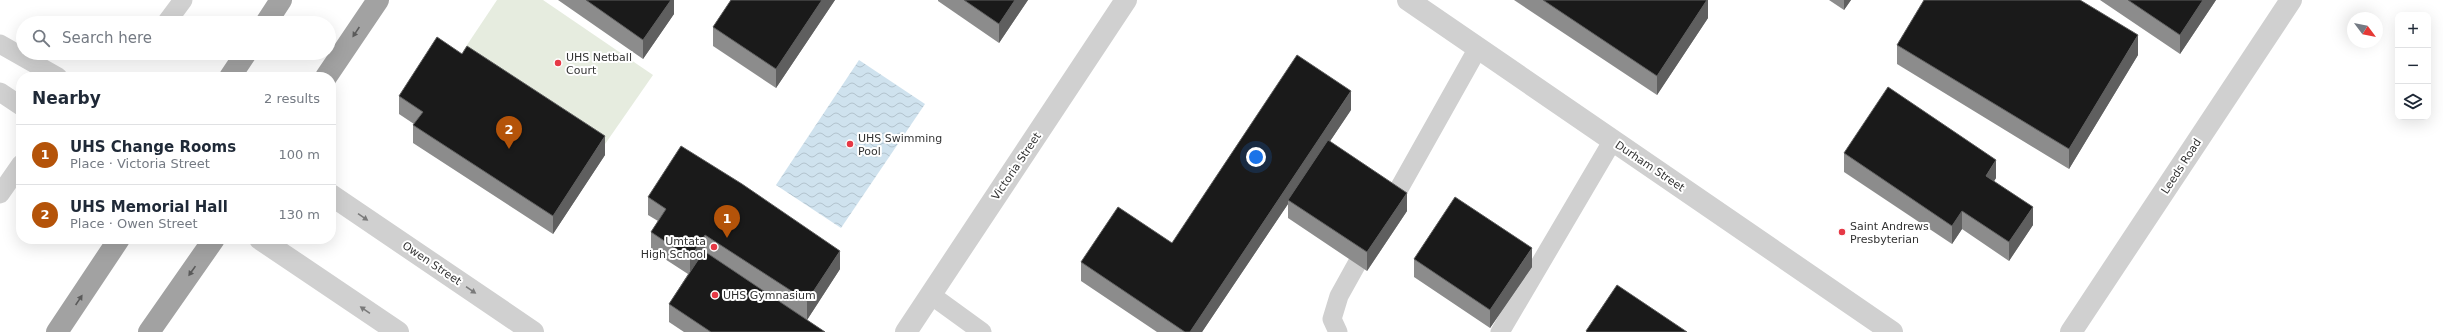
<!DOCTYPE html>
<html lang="en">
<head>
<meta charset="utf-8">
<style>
	body { margin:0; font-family:"DejaVu Sans",sans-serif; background:#f2f2f3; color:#1f2937 }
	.controls { position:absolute; right:12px; top:12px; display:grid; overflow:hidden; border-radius:8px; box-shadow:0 4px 16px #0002 }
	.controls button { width:36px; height:36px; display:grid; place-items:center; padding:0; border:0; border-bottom:1px solid #e0e1e3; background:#fff; color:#1f2937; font:20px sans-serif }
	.compass { position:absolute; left:2347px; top:12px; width:36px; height:36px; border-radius:50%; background:#fff; box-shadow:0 4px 16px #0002; rotate:122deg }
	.you { position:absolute; left:1256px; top:157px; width:14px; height:14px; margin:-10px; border:3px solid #fff; border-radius:50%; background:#1a73e8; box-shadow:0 0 0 6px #1a73e833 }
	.badge { display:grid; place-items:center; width:26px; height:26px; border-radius:50%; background:#b45309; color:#fff; font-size:13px; font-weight:700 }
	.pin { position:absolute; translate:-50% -33px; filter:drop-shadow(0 1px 2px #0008) }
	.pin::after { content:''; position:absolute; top:21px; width:14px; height:12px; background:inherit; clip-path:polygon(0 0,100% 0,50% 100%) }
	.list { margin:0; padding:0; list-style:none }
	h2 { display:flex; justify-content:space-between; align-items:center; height:52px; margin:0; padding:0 16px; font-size:17px }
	h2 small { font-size:13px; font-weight:400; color:#747a83 }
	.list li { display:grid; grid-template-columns:26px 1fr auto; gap:12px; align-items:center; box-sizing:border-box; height:60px; padding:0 16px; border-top:1px solid #e0e1e3 }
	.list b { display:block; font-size:15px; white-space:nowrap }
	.list p { margin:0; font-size:13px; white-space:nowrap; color:#747a83 }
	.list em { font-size:13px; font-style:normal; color:#747a83 }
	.icon { flex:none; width:22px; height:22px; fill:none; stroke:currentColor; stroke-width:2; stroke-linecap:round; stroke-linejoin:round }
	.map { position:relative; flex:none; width:2443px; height:332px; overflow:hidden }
	.search { position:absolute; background:#fff; box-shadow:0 4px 16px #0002; left:16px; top:16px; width:320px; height:44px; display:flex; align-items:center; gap:10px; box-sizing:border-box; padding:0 14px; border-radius:22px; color:#747a83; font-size:15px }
	.panel { position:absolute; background:#fff; box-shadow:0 4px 16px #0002; left:16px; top:72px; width:320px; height:172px; border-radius:16px }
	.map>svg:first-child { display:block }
	.garden { fill:#e6ecdf }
	.water { fill:url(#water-waves) }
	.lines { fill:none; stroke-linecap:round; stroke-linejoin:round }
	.service { stroke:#d0d0d0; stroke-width:19 }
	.minor { stroke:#d0d0d0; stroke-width:22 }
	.trunk { stroke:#a2a2a2; stroke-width:22 }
	.wall { fill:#8c8c8c }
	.shaded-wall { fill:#5f5f5f }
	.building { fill:#1a1a1a; stroke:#5f5f5f }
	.oneway { fill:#5a5a5a }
	.oneway2 { fill:#7a7a7a }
	.poi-dot { fill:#e63946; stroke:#fff; stroke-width:1.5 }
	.labels { text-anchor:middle; stroke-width:4; stroke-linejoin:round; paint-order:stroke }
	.poi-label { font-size:11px; fill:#333; stroke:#fff; text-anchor:start }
	.street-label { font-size:11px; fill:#333; stroke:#fff }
</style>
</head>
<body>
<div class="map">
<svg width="2443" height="332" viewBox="0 0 2443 332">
	<defs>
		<pattern id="water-waves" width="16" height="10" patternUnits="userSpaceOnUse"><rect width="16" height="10" fill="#cfe2ee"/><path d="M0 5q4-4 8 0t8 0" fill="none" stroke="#b2c2cd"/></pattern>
	</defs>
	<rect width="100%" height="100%" fill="#fff"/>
	<path class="garden" d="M497,0H543L653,75L603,147L463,51Z"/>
	<path class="water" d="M859,60L925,104L841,228L776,185Z"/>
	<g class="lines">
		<path class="service" d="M166,23L183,0
			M0,44L58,77
			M0,92L21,106
			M0,194L21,164
			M1387,210L1478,48
			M931,295L982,332
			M1338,332L1332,319L1339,296L1369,242
			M1500,332L1613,140"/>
		<path class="minor" d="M1408,0L1892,332
			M331,195L533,332
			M260,239L398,332
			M906,332L1126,0
			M2071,332L2291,0"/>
		<path class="trunk" d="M266,23L281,0
			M230,77L246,53
			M326,77L378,0
			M57,332L119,239
			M149,332L214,239"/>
	</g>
	<path class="wall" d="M558,0H674V14L643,59Z
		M731,0H835L776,88L713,46V27Z
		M938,0H1028L999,43L938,1Z
		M1514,0H1708V18L1657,95Z
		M1829,0H1851L1844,10Z
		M2100,0H2216L2180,54Z
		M1897,45L2138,55L2069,169L1897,64Z
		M462,54L605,155L553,234L413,143V125L414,124L399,114V96Z
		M1351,110L1330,141L1407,211L1367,271L1288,218V204L1202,332H1157L1081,281V262L1172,243Z
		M1844,153L1996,178L1994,181L2033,225L2009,261L1962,229L1952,244L1844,172Z
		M648,197L840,269L807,320L825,332H684L669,322V304L688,274L651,250V232L658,221L648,215Z
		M1414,259L1532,267L1490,328L1414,277Z"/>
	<path class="shaded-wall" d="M671,0H674V14L643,59V40Z
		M822,0H835L776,88V69Z
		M1015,0H1028L999,43V24Z
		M1707,0H1708V18L1657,95V76Z
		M1844,0H1851L1844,10Z
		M2203,0H2216L2180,54V35Z
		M2138,35V55L2069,169V149Z
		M1351,91V110L1290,201L1288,200V204L1202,332H1190Z
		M605,136V155L553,234V216Z
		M1996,160V178L1986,194V176Z
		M1407,193V211L1367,271V252Z
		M2033,207V225L2009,261V242Z
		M1962,211V229L1952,244V226Z
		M705,235V253L690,276V258Z
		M1532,248V267L1490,328V310Z
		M840,251V269L807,320V301Z"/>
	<path class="building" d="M586,0H671L643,40Z
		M731,0H822L776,69L713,27Z
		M964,0H1015L999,24Z
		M1543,0H1707L1657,76Z
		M1924,0H2080L2138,35L2069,149L1897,45Z
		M2128,0H2203L2180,35Z
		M437,37L462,54L467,46L605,136L553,216L413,125L423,112L399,96Z
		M1297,55L1351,91L1190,332H1185L1081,262L1118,207L1172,243Z
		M1888,87L1996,160L1986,176L2033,207L2009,242L1962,211L1952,226L1844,153Z
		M1328,140L1407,193L1367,252L1288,200Z
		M681,146L742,184L840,251L807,301L705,235L690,258L651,232L666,209L648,197Z
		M1455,197L1532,248L1490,310L1414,259Z
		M704,251L825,332H711L669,304Z
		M1617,285L1687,332H1587L1586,331Z"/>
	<defs><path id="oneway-solid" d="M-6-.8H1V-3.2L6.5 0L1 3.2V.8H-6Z"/></defs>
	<g class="oneway">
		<use href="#oneway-solid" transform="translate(356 32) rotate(124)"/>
		<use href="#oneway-solid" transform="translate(192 271) rotate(125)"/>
		<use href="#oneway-solid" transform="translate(79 300) rotate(-56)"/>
	</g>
	<g class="oneway2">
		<use href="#oneway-solid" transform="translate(363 217) rotate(34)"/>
		<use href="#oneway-solid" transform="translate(471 290) rotate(34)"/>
		<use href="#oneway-solid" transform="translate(365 310) rotate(-146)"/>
	</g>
	<g class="poi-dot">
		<circle cx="558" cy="63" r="4"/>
		<circle cx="850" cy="144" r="4"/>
		<circle cx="1842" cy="232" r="4"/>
		<circle cx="714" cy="247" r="4"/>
		<circle cx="715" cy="295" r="4"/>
	</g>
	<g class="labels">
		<g class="poi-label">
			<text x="566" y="61">UHS Netball<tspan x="566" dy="13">Court</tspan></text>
			<text x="858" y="142">UHS Swimming<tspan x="858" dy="13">Pool</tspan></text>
			<text x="1850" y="230">Saint Andrews<tspan x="1850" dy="13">Presbyterian</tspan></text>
			<text x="706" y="245" text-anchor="end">Umtata<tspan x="706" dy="13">High School</tspan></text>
			<text x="723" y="299">UHS Gymnasium</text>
		</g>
		<g class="street-label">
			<text transform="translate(1016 166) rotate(-56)" y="4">Victoria Street</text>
			<text transform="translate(1650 166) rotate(34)" y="4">Durham Street</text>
			<text transform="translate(2181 166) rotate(-57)" y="4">Leeds Road</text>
			<text transform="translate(432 263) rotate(34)" y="4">Owen Street</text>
		</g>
	</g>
</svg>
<div class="controls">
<button>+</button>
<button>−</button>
<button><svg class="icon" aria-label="layers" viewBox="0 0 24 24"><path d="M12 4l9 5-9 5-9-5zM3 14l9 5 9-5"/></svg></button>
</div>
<svg class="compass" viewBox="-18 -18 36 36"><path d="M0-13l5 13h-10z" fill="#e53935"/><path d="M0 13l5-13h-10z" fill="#747a83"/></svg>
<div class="you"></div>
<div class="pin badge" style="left:727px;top:238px">1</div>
<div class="pin badge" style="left:509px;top:149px">2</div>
<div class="search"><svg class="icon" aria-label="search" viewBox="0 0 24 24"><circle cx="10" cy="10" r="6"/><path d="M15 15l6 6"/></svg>Search here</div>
<section class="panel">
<h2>Nearby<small>2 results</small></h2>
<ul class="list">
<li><span class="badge">1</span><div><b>UHS Change Rooms</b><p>Place · Victoria Street</p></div><em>100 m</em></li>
<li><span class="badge">2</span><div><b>UHS Memorial Hall</b><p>Place · Owen Street</p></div><em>130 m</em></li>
</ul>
</section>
</div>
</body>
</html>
